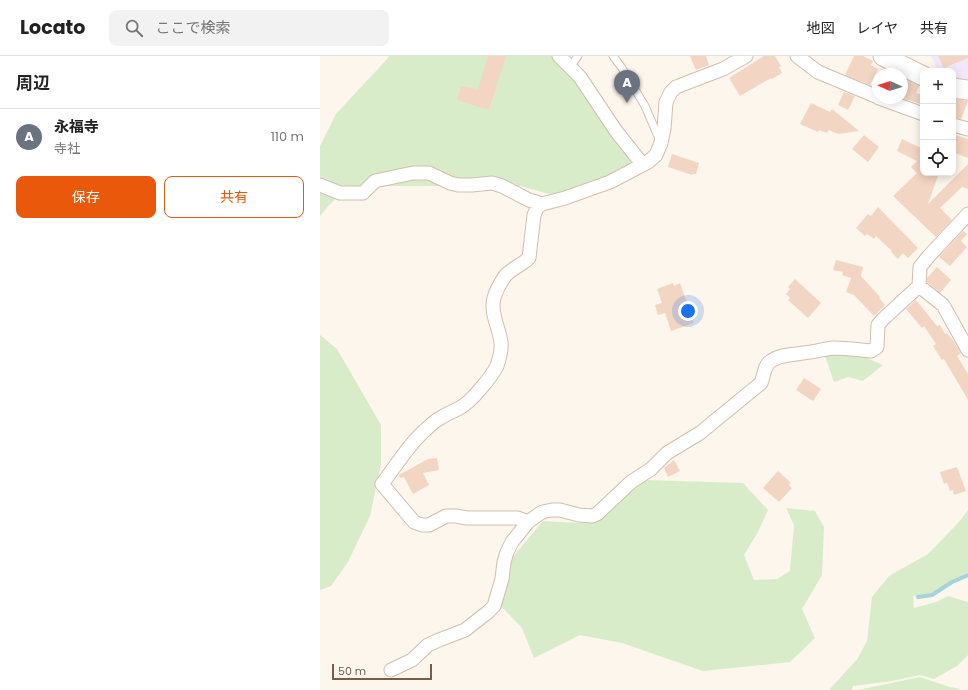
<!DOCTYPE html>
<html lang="ja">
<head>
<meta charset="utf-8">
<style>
	body { margin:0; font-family:Poppins,"Noto Sans JP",sans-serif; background:#f2f2f2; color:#222 }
	.controls { position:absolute; right:12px; top:12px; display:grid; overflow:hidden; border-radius:8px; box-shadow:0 2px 10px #0003 }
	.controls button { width:36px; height:36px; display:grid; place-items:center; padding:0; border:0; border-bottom:1px solid #e0e0e0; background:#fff; color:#222; font:20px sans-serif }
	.compass { position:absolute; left:552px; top:12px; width:36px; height:36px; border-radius:50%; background:#fff; box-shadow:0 2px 10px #0003; rotate:273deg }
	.scale { position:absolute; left:12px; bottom:10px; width:100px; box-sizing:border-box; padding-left:4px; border:2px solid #7a5c4d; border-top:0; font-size:11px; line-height:14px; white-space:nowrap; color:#7a5c4d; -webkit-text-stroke:3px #fffaf3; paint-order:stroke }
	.you { position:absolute; left:368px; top:255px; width:14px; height:14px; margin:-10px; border:3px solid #fff; border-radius:50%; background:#1a73e8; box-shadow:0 0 0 6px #1a73e833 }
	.badge { display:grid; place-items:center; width:26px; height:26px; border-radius:50%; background:#ea580c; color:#fff; font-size:13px; font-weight:700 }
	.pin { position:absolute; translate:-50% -33px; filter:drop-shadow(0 1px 2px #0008) }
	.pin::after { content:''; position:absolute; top:21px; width:14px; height:12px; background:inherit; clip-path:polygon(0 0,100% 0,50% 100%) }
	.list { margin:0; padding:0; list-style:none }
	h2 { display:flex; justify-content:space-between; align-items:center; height:52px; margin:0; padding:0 16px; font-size:17px }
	h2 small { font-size:13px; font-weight:400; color:#767676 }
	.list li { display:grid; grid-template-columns:26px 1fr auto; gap:12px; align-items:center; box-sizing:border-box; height:56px; padding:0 16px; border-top:1px solid #e0e0e0 }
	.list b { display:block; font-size:15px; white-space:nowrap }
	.list p { margin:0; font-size:13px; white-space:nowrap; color:#767676 }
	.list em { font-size:13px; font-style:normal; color:#767676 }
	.actions { display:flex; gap:8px; padding:12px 16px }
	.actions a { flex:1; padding:9px 0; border:1px solid #ea580c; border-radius:8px; text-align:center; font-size:14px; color:#ea580c }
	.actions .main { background:#ea580c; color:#fff }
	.icon { flex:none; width:22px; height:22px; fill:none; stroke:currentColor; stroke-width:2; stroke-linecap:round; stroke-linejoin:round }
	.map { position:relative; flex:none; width:648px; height:634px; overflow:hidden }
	header { display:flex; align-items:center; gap:24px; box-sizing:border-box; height:56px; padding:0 20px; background:#fff; border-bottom:1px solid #e0e0e0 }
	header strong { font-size:19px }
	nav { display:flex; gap:22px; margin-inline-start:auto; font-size:14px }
	.search { width:280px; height:36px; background:#f2f2f2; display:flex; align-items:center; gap:10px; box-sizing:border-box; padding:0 14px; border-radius:8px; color:#767676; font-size:15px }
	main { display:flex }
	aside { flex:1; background:#fff }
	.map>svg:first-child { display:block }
	.education { fill:#f3e8fa }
	.green { fill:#d8ecc9 }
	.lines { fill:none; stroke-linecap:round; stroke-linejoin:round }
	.stream { stroke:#a5d3da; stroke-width:4 }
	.building { fill:#f3d5c3 }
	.lane-casing { stroke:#d1beb0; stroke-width:9 }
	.street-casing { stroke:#d1beb0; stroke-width:15 }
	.secondary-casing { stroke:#d6c0b0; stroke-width:21 }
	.lane { stroke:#fff; stroke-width:7 }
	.street { stroke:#fff; stroke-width:13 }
	.secondary { stroke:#fff; stroke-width:19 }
</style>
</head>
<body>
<header>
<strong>Locato</strong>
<div class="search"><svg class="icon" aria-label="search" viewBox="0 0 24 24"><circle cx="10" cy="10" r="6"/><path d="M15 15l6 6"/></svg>ここで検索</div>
<nav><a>地図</a><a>レイヤ</a><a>共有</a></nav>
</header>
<main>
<aside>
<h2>周辺<small></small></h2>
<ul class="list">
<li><span class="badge" style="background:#6b7280">A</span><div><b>永福寺</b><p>寺社</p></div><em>110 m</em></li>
</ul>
<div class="actions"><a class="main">保存</a><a>共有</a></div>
</aside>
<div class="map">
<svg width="648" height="634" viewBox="0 0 648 634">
	<rect width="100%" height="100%" fill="#fdf6ec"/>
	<path class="education" d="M611,0H648V27L633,24V15H618Z"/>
	<path class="green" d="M69,0H233L258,26L291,78L314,109L240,141L200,130H30L9,149L0,160V90L16,58L68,2Z
		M0,279L17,293L61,369V408L50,460L28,506L11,530L0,534Z
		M526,297L540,299L563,309L543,325L528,321L514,326L505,300Z
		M325,424L423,427L448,454L438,476L424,499L434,524L457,523L470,515L474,469L466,452L495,455L504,471L502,519L482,553L495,582L470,606L383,615L302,587L260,579L214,602L202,572L181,550L187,526L190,504L223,465L259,467L280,463Z
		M648,454V517L630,525L612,538L593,540L594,552L616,546L628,540L648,546V599L637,610L614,623L600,619L572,625L533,630L532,634H509L538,602L547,585L552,541L569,520L608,498L639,466Z
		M600,621L630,631L641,633L636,634H538Z"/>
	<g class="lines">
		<path class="stream" d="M598,541L612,539L632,526L648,519"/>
	</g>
	<path class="building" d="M168,0H186L169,54L137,44L141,30L158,33Z
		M370,0H386L389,9L376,14Z
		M444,0H455L461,10L459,11L462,17L452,23L451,22L420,40L409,22Z
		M534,0H543L553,5L551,9L558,13L550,29L525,19Z
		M618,0H648V2L624,12Z
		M582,22L599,30L596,37L603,39V49L582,42Z
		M524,36L535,40L528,54L518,49Z
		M635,43L648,45L641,63L633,61V49Z
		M491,47L510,56L512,53L539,75L518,78L509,74L507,77L499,74L498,76L480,68Z
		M633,77L636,78L635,79L648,83V102L633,96Z
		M544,79L559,91L548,106L532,93Z
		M582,83L603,93V117H619L608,148L648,108V133L642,131L620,152L632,164L616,181L573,140L597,117L591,111L597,105L577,95Z
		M352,98L379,107L376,118H373L372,119L348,111Z
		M558,151L598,192L588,202L583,197L578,203L571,196L572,195L556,180L554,183L547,178L545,180L536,172L548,158L551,160Z
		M643,175L647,178L641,185L647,191L630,210L619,201Z
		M516,204L543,211L541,220L560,241L559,242L565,249L554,260L534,239L526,236L531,222L522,219L523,216L513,214Z
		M617,211L631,224L620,237L607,226V222Z
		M475,223L501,247L488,262L468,244L470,242L466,238L470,233L468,231Z
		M353,227L354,230L360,227L374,267L351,275L345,257L338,259L335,249L342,247L337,233Z
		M596,244L617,270L620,269L625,278L627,277L635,287L641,297L637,300L648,318V344L624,303L622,304L613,290L616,288L604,270L602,272L586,253Z
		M484,322L501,333L493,345L476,334Z
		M117,402L119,414L103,417L109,429L93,438L84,421L80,422L79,419L108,403Z
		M354,404L360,415L348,421L344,412Z
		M637,411L646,435L634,439L633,434L630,435L627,427L624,428L620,416Z
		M458,415L471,427L469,429L472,432L459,446L443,432Z"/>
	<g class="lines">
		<g class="lane-casing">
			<path id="lane" d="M293,0L302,12L325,50L340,85
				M250,11L258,0"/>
		</g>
		<g class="street-casing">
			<path id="street" d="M239,0L260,21L296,75L323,109
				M477,0L498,16L558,41
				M559,42L603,58
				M633,69L648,73
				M0,129L20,137H43L55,125L93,117H109L130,127L138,129H152L172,127L182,130L209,144L222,148
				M599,230L623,249L648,294
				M208,466L198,462H147L136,460H126L109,469H102L94,466L62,428C75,411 87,391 103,376C109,371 115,364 122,361C128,357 135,355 141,351C151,346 172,320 177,310C179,304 182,293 181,286C179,272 170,256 174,242C176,234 181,226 185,220C192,212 202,209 209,202L214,159L217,152L222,148L245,142L290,126L328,106L336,99L341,87L344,73L346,46L351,36L356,31L403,13L426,0
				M71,614L92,604L108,589L119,584L145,574L168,556L174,550L182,523L184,506L187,496L192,486L208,466L222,456L232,454H240L259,459L272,460L277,458L311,426L331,413L347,397L380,377L441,327C444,320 444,309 451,305C460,298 473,299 483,297C494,296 504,293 514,292C527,292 539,294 551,295L557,291L558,269L562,264L599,230L600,211L608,201L648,158"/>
		</g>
		<g class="secondary-casing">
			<path id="secondary" d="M563,0L603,20
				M633,32L648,34"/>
		</g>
		<use href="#lane" class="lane"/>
		<use href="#street" class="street"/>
		<use href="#secondary" class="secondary"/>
	</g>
</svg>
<div class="controls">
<button>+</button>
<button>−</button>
<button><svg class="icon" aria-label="locate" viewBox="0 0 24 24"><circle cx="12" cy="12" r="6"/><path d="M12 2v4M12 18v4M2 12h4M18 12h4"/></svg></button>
</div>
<svg class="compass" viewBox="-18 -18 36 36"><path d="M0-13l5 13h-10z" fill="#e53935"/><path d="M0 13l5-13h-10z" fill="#767676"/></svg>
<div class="scale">50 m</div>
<div class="you"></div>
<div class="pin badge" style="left:307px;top:47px;background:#6b7280">A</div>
</div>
</main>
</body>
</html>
